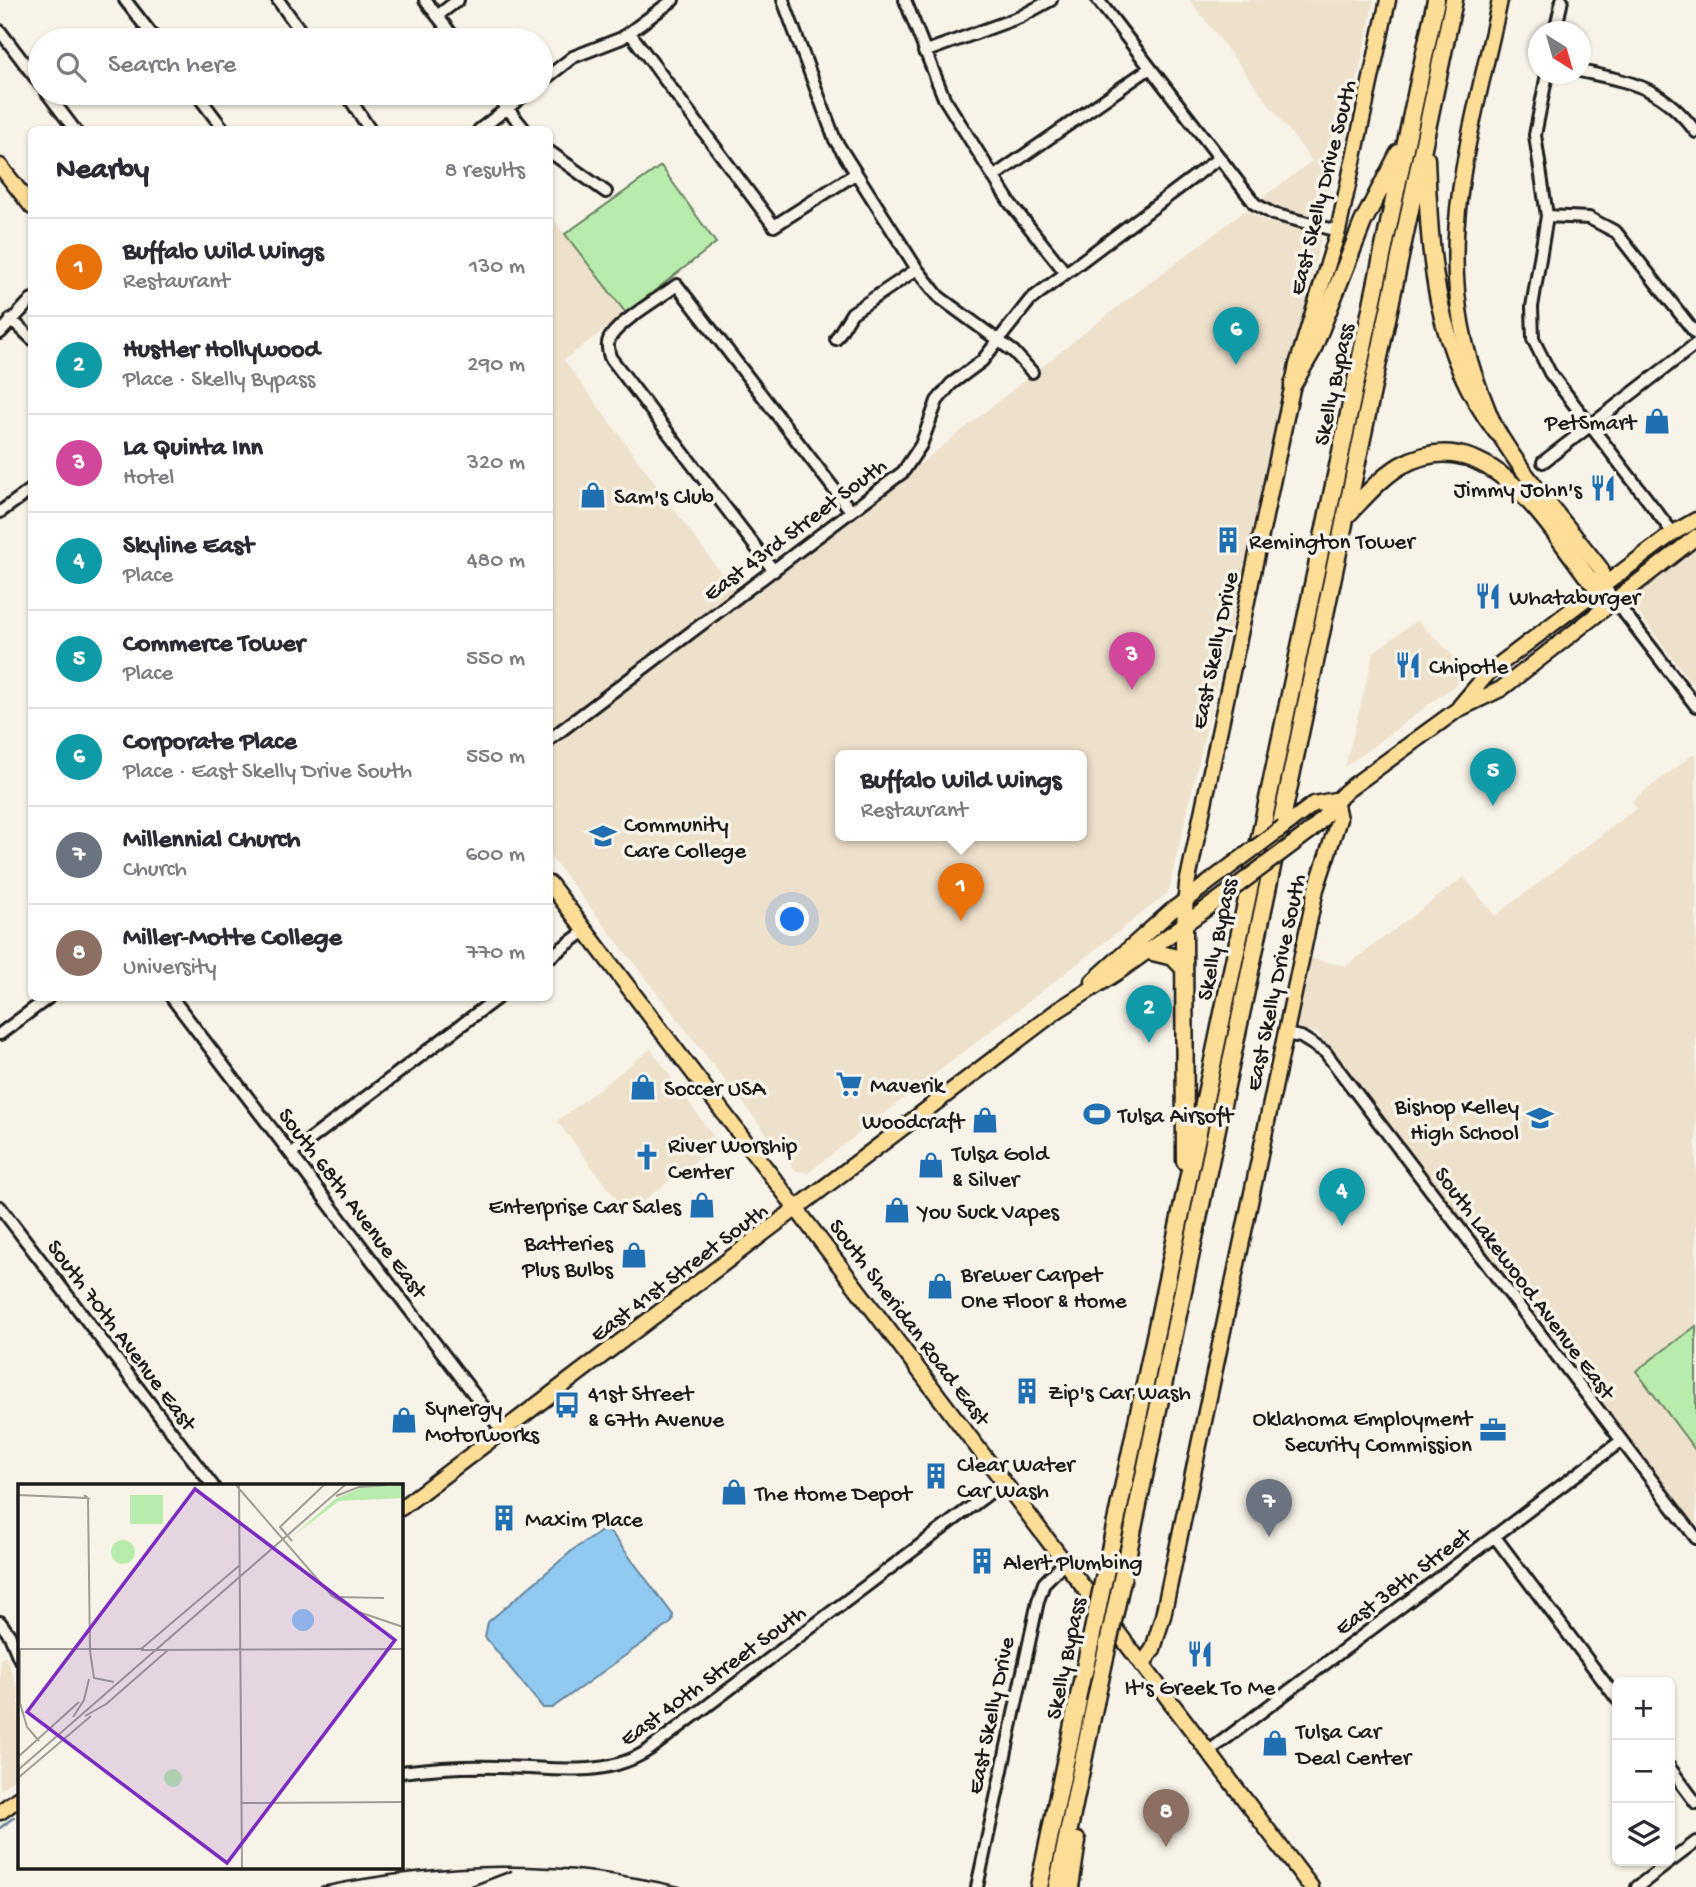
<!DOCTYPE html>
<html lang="en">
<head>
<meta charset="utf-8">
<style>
	body { margin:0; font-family:"Gochi Hand",sans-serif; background:#f2f2f3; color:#2b2b33 }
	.controls { position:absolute; right:21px; bottom:21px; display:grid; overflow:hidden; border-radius:10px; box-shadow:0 2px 5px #0004 }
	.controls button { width:63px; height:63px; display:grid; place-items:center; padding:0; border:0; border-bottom:2px solid #e1e1e2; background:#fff; color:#2b2b33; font:35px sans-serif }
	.compass { position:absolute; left:1528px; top:21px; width:63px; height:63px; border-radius:50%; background:#fff; box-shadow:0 2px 5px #0004; rotate:143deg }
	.you { position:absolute; left:793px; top:920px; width:24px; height:24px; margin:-18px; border:5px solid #fff; border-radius:50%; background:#1a73e8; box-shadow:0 0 0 10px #1a73e833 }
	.badge { display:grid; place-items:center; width:46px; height:46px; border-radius:50%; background:#1f6fb2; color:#fff; font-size:23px; font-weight:700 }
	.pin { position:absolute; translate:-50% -58px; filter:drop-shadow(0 2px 4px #0008) }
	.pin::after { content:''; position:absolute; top:37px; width:24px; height:21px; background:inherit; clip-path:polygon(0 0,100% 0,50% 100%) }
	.popup { position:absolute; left:835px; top:750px; width:252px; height:91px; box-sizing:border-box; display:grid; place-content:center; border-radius:10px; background:#fff; filter:drop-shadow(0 2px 5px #0005); font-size:23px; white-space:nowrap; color:#7c7c81 }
	.popup b { font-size:26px; color:#2b2b33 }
	.popup::after { content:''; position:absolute; left:50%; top:100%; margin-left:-14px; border:14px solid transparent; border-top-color:#fff }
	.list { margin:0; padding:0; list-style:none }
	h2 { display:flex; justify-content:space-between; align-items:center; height:91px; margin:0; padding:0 28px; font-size:30px }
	h2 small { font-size:23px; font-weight:400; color:#7c7c81 }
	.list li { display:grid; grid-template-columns:46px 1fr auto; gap:21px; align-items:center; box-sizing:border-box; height:98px; padding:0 28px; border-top:2px solid #e1e1e2 }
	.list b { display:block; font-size:26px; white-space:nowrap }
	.list p { margin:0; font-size:23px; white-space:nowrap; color:#7c7c81 }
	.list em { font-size:23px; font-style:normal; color:#7c7c81 }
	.icon { flex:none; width:38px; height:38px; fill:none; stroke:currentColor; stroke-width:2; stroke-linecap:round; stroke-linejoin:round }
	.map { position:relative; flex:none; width:1696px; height:1887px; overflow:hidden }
	.search { position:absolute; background:#fff; box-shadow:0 2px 5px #0004; left:28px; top:28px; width:525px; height:77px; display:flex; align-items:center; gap:18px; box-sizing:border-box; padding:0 24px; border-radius:38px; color:#7c7c81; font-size:26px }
	.panel { position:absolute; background:#fff; box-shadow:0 2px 5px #0004; left:28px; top:126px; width:525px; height:875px; border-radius:10px }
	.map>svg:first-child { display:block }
	.built { fill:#eee1cc; fill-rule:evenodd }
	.green { fill:#b8ecad; stroke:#6a8464; stroke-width:2 }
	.water { fill:#92c9f0; stroke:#63849b; stroke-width:2 }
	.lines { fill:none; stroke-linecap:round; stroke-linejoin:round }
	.stream { stroke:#63849b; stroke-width:2.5 }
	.minor-casing { stroke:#1c1c1c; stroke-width:16 }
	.major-casing { stroke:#1c1c1c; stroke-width:19 }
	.highway-casing { stroke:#1c1c1c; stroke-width:21 }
	.minor { stroke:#f7f3e8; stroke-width:10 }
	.major { stroke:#fedd96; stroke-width:14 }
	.highway { stroke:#fedd96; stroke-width:16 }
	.rail { stroke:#1c1c1c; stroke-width:2.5 }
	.major-bridge-casing { stroke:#1c1c1c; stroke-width:19; stroke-linecap:butt }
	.highway-bridge-casing { stroke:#1c1c1c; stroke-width:21; stroke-linecap:butt }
	.major-bridge { stroke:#fedd96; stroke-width:14 }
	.highway-bridge { stroke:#fedd96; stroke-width:16 }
	.labels { text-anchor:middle; stroke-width:7; stroke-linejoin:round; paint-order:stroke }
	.street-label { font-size:23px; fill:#1c1c1c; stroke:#f7f3e8 }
	.poi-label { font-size:23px; fill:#1c1c1c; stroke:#f7f3e8; text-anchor:start }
	.inset-road { fill:none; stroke:#9f9d96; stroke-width:2 }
	.view { fill:#7b2cbf; fill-opacity:0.15; stroke:#7b2cbf; stroke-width:3.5 }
	.inset-edge { fill:none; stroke:#1c1c1c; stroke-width:3.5 }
</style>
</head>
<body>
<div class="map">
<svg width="1696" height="1887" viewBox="0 0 1696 1887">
	<rect width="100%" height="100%" fill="#f7f3e8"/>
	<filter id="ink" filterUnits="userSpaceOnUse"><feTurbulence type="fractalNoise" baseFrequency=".0143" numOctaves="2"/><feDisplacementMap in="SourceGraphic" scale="14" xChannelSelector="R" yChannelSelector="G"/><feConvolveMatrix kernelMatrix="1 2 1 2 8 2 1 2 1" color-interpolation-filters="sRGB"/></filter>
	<g filter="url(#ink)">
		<path class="built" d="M1190,0H1374L1340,166L1331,165L1320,218L1275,208L1261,199L1312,161Z
			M1246,210L1266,222L1322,233L1168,893L808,1173L796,1171L550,856V215L626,313L564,360L744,604L1102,319ZM840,755H1082V835H840Z
			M1696,549V689L1634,607L1640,591Z
			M1417,620L1471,673L1345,767L1374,652Z
			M1696,752V1525L1318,1033L1299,1029L1294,1021L1309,958L1346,966L1464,877L1495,916L1637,808L1632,801Z
			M651,1049L719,1144L627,1213L557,1121Z
			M5,1655L19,1692V1775L0,1790V1660Z"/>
		<path class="green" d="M661,166L716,243L626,313L565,234Z
			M1696,1326V1451L1636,1371Z"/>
		<path class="water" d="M605,1529L613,1535L673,1615L672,1622L552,1708H543L485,1637L488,1622L574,1549Z"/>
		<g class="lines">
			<path class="stream" d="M0,1828L14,1817"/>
			<g class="minor-casing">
				<path id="minor" d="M125,0L156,40
					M278,0L307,40
					M425,0L456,40
					M783,0L835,140L917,269L939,297L1014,352L1032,372
					M905,0L944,98L1010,203L1065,272
					M1098,0L1255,204L1273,214L1338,231
					M437,16L458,0
					M0,31L40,84
					M1555,32L1562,0
					M630,33L774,226L855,174
					M924,52L1020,17L1051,0
					M1580,71C1634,83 1661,86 1696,132
					M1547,74L1535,135L1547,216L1532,307L1533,339L1550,373L1673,533
					M541,82L573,57L622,38L673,0
					M47,93L75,130
					M196,93L224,130
					M346,93L370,130
					M495,93L525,130
					M479,130L527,93
					M550,152L606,192
					M993,177L1150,68
					M1547,216L1589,218L1616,232L1696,334
					M11,319L32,339
					M0,333L32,299
					M836,339L852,313L917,269
					M1543,462L1696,344
					M0,512L32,489
					M774,571L610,357C608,350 606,342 611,336C623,319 660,298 677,285L851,511
					M1603,585L1696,706
					M550,739L903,472L921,445L937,401L951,384L982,361L1030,300L1219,158
					M550,957L585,931
					M172,998L502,1431
					M0,1034L48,998
					M1285,1034L1301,1037L1325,1052L1696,1538
					M291,1154L497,998
					M0,1207L213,1486
					M1495,1537L1617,1699
					M0,1622L10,1636L19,1658
					M1208,1752L1621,1441
					M1670,1768L1696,1803
					M401,1772C433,1768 466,1766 498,1767C550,1767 605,1780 650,1749L1004,1482
					M977,1887L1038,1601L1044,1583L1065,1562
					M1637,1887L1696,1842"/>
			</g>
			<g class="major-casing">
				<path id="major" d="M1500,0C1472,134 1427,256 1480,390C1486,404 1491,421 1499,434C1528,482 1567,525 1601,569L1603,585
					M0,166L32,207
					M1460,706L1488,673L1673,533L1696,520
					M1283,827L1314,804L1335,800
					M1309,832C1325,820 1333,801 1350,788L1457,710L1501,689L1696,537
					M550,884L1311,1887
					M1184,925L1187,884L1297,365L1338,231L1388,0
					M1093,981L1170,912L1220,874
					M401,1508L1058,1010L1121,970L1214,903
					M1142,1665L1153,1649L1163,1616L1316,889L1339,819L1335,800
					M0,1812L19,1798"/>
			</g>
			<g class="highway-casing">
				<path id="highway" d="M1426,159C1430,259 1434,349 1497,432
					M1293,384L1312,351L1363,222L1399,153
					M1345,517C1362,500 1379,479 1400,466C1487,417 1547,524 1590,580L1603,585
					M1184,925L1185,1161
					M1149,951L1173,957L1184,968
					M1116,1522L1436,0
					M1127,1557L1454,0
					M1039,1887L1084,1672
					M1057,1887L1095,1703
					M1070,1887L1077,1841"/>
			</g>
			<use href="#minor" class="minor"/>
			<use href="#major" class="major"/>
			<use href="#highway" class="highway"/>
			<path class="rail" d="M321,1887C441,1862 559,1858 680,1887
				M469,1887L511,1871"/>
			<g class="major-bridge-casing">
				<path id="major-bridge" d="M1220,874L1283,827
					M1214,903L1309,832"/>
			</g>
			<g class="highway-bridge-casing">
				<path id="highway-bridge" d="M1084,1672L1116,1522
					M1095,1703L1127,1557"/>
			</g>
			<use href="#major-bridge" class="major-bridge"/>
			<use href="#highway-bridge" class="highway-bridge"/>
		</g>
	</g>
	<defs>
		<g id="shop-bare" transform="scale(2.1)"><path d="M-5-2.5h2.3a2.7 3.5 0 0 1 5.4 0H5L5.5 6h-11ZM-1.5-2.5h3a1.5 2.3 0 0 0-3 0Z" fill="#1f6fb2" stroke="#f7f3e8" stroke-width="2.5" paint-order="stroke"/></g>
		<g id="restaurant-bare" transform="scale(2.1)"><path d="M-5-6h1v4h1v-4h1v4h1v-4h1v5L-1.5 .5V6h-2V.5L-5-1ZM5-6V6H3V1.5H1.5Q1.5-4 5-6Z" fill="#1f6fb2" stroke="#f7f3e8" stroke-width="2.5" paint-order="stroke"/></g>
		<g id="building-bare" transform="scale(2.1)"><path d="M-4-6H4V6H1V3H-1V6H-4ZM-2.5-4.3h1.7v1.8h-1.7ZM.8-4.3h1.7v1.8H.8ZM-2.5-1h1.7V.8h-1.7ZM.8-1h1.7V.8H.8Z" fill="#1f6fb2" stroke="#f7f3e8" stroke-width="2.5" paint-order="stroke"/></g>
		<g id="university-bare" transform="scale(2.1)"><path d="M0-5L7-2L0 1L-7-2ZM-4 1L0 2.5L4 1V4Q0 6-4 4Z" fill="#1f6fb2" stroke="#f7f3e8" stroke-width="2.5" paint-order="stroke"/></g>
		<g id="supermarket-bare" transform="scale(2.1)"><path d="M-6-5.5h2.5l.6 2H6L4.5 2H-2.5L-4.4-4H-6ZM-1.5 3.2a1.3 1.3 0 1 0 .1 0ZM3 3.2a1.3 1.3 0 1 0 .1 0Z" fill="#1f6fb2" stroke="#f7f3e8" stroke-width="2.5" paint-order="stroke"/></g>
		<g id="stadium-bare" transform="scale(2.1)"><path d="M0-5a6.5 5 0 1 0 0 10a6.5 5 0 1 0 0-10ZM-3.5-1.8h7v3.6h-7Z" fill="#1f6fb2" stroke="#f7f3e8" stroke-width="2.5" paint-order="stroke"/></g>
		<g id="school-bare" transform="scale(2.1)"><path d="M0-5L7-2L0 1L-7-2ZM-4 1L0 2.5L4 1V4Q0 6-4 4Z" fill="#1f6fb2" stroke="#f7f3e8" stroke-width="2.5" paint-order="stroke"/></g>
		<g id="church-bare" transform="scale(2.1)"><path d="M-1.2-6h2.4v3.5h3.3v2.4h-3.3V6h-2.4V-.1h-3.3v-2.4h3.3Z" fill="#1f6fb2" stroke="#f7f3e8" stroke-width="2.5" paint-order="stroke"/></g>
		<g id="bus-bare" transform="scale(2.1)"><path d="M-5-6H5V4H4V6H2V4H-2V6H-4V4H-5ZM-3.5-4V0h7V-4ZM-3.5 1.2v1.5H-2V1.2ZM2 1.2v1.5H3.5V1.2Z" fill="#1f6fb2" stroke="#f7f3e8" stroke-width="2.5" paint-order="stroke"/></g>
		<g id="office-bare" transform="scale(2.1)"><path d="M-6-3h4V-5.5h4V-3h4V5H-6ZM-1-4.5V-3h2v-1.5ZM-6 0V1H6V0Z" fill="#1f6fb2" stroke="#f7f3e8" stroke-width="2.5" paint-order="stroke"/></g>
	</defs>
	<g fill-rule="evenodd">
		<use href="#shop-bare" x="1657" y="421"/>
		<use href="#restaurant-bare" x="1603" y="488"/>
		<use href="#shop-bare" x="593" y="495"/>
		<use href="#building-bare" x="1228" y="540"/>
		<use href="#restaurant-bare" x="1488" y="596"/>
		<use href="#restaurant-bare" x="1408" y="665"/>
		<use href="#university-bare" x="603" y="836"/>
		<use href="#supermarket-bare" x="849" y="1084"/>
		<use href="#shop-bare" x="643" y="1087"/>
		<use href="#stadium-bare" x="1097" y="1114"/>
		<use href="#school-bare" x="1540" y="1118"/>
		<use href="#shop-bare" x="985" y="1120"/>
		<use href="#church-bare" x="647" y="1157"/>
		<use href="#shop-bare" x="931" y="1165"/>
		<use href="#shop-bare" x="702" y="1205"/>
		<use href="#shop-bare" x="897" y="1210"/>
		<use href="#shop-bare" x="634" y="1255"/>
		<use href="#shop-bare" x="940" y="1286"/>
		<use href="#building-bare" x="1027" y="1391"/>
		<use href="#bus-bare" x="567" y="1405"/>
		<use href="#shop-bare" x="404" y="1420"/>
		<use href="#office-bare" x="1493" y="1430"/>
		<use href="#building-bare" x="936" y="1476"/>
		<use href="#shop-bare" x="734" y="1492"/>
		<use href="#building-bare" x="504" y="1518"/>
		<use href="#building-bare" x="982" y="1561"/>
		<use href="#restaurant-bare" x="1200" y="1654"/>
		<use href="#shop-bare" x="1275" y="1743"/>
	</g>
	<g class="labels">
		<g class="street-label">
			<text transform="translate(1321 187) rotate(-76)" y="8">East Skelly Drive South</text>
			<text transform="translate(1332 384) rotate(-78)" y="8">Skelly Bypass</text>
			<text transform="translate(794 528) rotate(-37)" y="8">East 43rd Street South</text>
			<text transform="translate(1213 650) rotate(-78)" y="8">East Skelly Drive</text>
			<text transform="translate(1215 939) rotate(-78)" y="8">Skelly Bypass</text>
			<text transform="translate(1274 982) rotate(-78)" y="8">East Skelly Drive South</text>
			<text transform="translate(354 1202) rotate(53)" y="8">South 68th Avenue East</text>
			<text transform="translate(678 1271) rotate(-37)" y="8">East 41st Street South</text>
			<text transform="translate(1526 1282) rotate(53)" y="8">South Lakewood Avenue East</text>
			<text transform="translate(911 1321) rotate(53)" y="8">South Sheridan Road East</text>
			<text transform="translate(123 1334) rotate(53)" y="8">South 70th Avenue East</text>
			<text transform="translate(1402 1580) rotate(-37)" y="8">East 38th Street</text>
			<text transform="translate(1064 1658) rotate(-78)" y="8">Skelly Bypass</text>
			<text transform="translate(712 1674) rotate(-36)" y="8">East 40th Street South</text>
			<text transform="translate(989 1715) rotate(-78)" y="8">East Skelly Drive</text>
		</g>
		<g class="poi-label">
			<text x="1636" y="429" text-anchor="end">PetSmart</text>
			<text x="1582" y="496" text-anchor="end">Jimmy John's</text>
			<text x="614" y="503">Sam's Club</text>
			<text x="1249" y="548">Remington Tower</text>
			<text x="1509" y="604">Whataburger</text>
			<text x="1429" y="673">Chipotle</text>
			<text x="624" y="831">Community<tspan x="624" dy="26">Care College</tspan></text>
			<text x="870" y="1092">Maverik</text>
			<text x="664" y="1095">Soccer USA</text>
			<text x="1519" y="1113" text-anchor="end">Bishop Kelley<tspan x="1519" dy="26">High School</tspan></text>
			<text x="1118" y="1122">Tulsa Airsoft</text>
			<text x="964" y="1128" text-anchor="end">Woodcraft</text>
			<text x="668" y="1152">River Worship<tspan x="668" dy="26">Center</tspan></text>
			<text x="952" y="1160">Tulsa Gold<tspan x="952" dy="26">&amp; Silver</tspan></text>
			<text x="681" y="1213" text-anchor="end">Enterprise Car Sales</text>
			<text x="918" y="1218">You Suck Vapes</text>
			<text x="613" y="1250" text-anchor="end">Batteries<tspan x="613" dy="26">Plus Bulbs</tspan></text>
			<text x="961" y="1281">Brewer Carpet<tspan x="961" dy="26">One Floor &amp; Home</tspan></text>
			<text x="1048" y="1399">Zip's Car Wash</text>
			<text x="588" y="1400">41st Street<tspan x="588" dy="26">&amp; 67th Avenue</tspan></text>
			<text x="425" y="1415">Synergy<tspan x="425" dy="26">Motorworks</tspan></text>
			<text x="1472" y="1425" text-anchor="end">Oklahoma Employment<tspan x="1472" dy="26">Security Commission</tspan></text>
			<text x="957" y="1471">Clear Water<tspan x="957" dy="26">Car Wash</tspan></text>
			<text x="755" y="1500">The Home Depot</text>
			<text x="525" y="1526">Maxim Place</text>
			<text x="1003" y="1569">Alert Plumbing</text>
			<text x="1200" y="1694" text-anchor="middle">It's Greek To Me</text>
			<text x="1296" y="1738">Tulsa Car<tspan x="1296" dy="26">Deal Center</tspan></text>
		</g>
	</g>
	<g transform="translate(18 1484)">
		<rect width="385" height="385" fill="#f7f3e8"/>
		<path d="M385,1V14L321,17L275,52L317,15L345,3ZM112,11H145V40H112ZM93 68a12 12 0 1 1 24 0a12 12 0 1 1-24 0ZM146 294a9 9 0 1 1 18 0a9 9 0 1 1-18 0Z" fill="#b8ecad"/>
		<path d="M274 136a11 11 0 1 1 22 0a11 11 0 1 1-22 0Z" fill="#92c9f0"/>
		<path class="inset-road" d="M218,1L314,112L341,128L385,143M221,1L224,384M0,11L70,14L66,11M318,12L341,3L370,1M70,14L72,167M274,57L262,43L306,1M317,113L366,114M0,165H126M2,165V219L9,243L21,257M123,165L222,81M123,166L385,165M72,167L76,194L96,198M87,221L150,166M67,232L90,219M55,233L66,216L71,195M0,273L61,218M0,286L327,1M0,294L73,232M223,319L385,318"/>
		<path class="view" d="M177,5L377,156L209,379L9,228Z"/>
		<rect width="385" height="385" class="inset-edge"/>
	</g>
</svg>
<div class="controls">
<button>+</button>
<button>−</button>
<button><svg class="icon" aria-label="layers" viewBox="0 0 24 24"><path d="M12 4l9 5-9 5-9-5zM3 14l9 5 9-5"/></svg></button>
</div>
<svg class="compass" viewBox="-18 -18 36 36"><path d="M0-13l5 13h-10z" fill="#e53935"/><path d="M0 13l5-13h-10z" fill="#7c7c81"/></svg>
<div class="you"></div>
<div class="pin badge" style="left:961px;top:921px;background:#e8710a">1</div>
<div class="popup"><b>Buffalo Wild Wings</b>Restaurant</div>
<div class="pin badge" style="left:1149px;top:1043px;background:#0f9aa8">2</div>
<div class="pin badge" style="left:1132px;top:690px;background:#d1479c">3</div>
<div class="pin badge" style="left:1342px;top:1226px;background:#0f9aa8">4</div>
<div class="pin badge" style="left:1493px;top:806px;background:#0f9aa8">5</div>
<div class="pin badge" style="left:1236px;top:365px;background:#0f9aa8">6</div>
<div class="pin badge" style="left:1269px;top:1537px;background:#6b7280">7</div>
<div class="pin badge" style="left:1166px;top:1847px;background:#8d6e63">8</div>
<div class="search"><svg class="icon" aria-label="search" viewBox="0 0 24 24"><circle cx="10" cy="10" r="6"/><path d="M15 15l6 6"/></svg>Search here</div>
<section class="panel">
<h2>Nearby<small>8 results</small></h2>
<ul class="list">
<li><span class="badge" style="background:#e8710a">1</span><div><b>Buffalo Wild Wings</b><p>Restaurant</p></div><em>130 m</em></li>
<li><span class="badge" style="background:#0f9aa8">2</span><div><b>Hustler Hollywood</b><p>Place · Skelly Bypass</p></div><em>290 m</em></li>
<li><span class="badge" style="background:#d1479c">3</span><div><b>La Quinta Inn</b><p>Hotel</p></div><em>320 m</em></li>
<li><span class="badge" style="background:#0f9aa8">4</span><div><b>Skyline East</b><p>Place</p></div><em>480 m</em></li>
<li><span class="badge" style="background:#0f9aa8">5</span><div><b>Commerce Tower</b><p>Place</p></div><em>550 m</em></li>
<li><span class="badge" style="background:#0f9aa8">6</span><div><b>Corporate Place</b><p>Place · East Skelly Drive South</p></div><em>550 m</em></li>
<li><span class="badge" style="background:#6b7280">7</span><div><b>Millennial Church</b><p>Church</p></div><em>600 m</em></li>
<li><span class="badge" style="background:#8d6e63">8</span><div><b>Miller-Motte College</b><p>University</p></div><em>770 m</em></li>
</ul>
</section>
</div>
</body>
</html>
